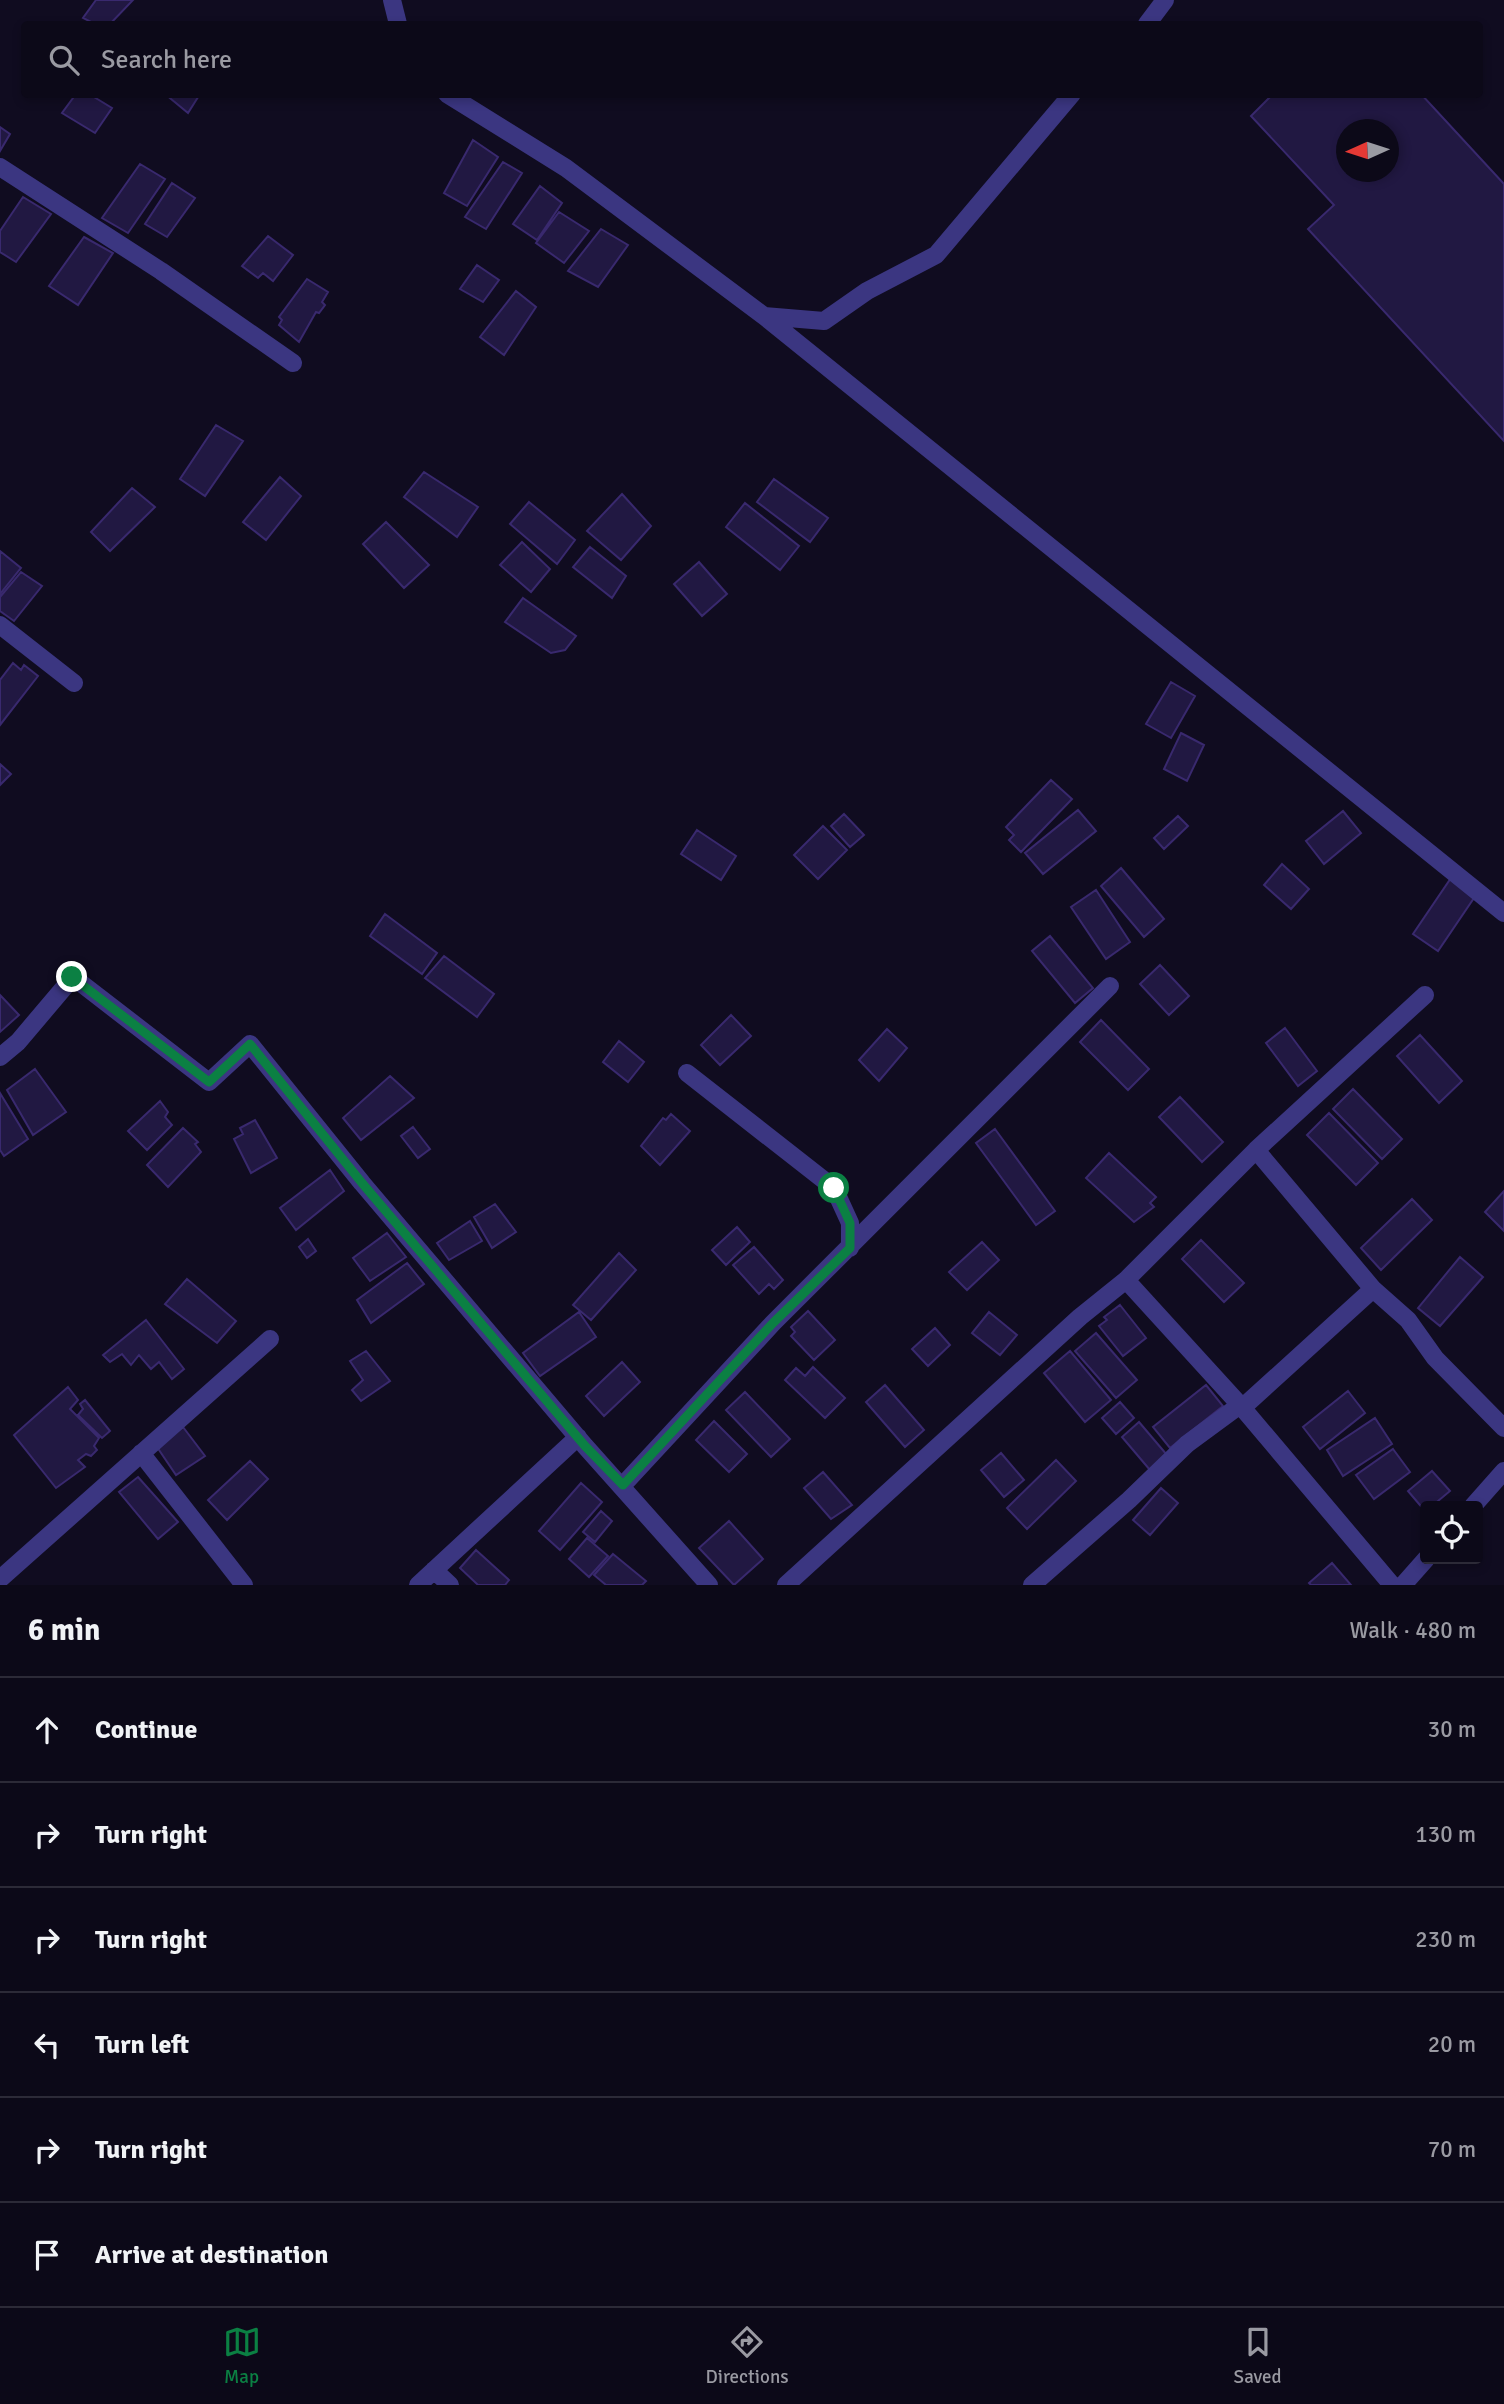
<!DOCTYPE html>
<html lang="en">
<head>
<meta charset="utf-8">
<style>
	body { margin:0; font-family:Signika,sans-serif; background:#1a1725; color:#f1f3f6 }
	.controls { position:absolute; right:21px; bottom:21px; display:grid; overflow:hidden; border-radius:7px; box-shadow:0 4px 10px #0003 }
	.controls button { width:63px; height:63px; display:grid; place-items:center; padding:0; border:0; border-bottom:2px solid #2c2a37; background:#0c0918; color:#f1f3f6; font:35px sans-serif }
	.compass { position:absolute; left:1336px; top:119px; width:63px; height:63px; border-radius:50%; background:#0c0918; box-shadow:0 4px 10px #0003; rotate:267deg }
	.stop { position:absolute; width:21px; height:21px; margin:-16px; border:5px solid #0b8043; border-radius:50%; background:#fff }
	.stop.end { background:#0b8043; border-color:#fff; box-shadow:0 2px 7px #0008 }
	.list { margin:0; padding:0; list-style:none }
	h2 { display:flex; justify-content:space-between; align-items:center; height:91px; margin:0; padding:0 28px; font-size:30px }
	h2 small { font-size:23px; font-weight:400; color:#9a9aa2 }
	.list li { display:grid; grid-template-columns:46px 1fr auto; gap:21px; align-items:center; box-sizing:border-box; height:105px; padding:0 28px; border-top:2px solid #2c2a37 }
	.list b { display:block; font-size:26px; white-space:nowrap }
	.list em { font-size:23px; font-style:normal; color:#9a9aa2 }
	.icon { flex:none; width:38px; height:38px; fill:none; stroke:currentColor; stroke-width:2; stroke-linecap:round; stroke-linejoin:round }
	.map { position:relative; flex:none; width:1504px; height:1585px; overflow:hidden }
	.search { position:absolute; background:#0c0918; box-shadow:0 4px 10px #0003; left:21px; right:21px; top:21px; height:77px; display:flex; align-items:center; gap:18px; box-sizing:border-box; padding:0 24px; border-radius:7px; color:#9a9aa2; font-size:26px }
	.sheet { height:721px; background:#0c0918 }
	nav { display:flex; justify-content:space-around; align-items:center; box-sizing:border-box; height:98px; border-top:2px solid #2c2a37; background:#0c0918; font-size:19px; color:#9a9aa2 }
	nav a { display:grid; justify-items:center; gap:4px }
	nav .on { color:#0b8043 }
	.map>svg:first-child { display:block }
	.building { fill:#211842; stroke:#39296e; stroke-width:2; fill-rule:evenodd }
	.lines { fill:none; stroke-linecap:round; stroke-linejoin:round }
	.minor { stroke:#3b3681; stroke-width:18 }
	.route { stroke:#0b8043; stroke-width:9 }
</style>
</head>
<body>
<div class="map">
<svg width="1504" height="1585" viewBox="0 0 1504 1585">
	<rect width="100%" height="100%" fill="#100c20"/>
	<path class="building" d="M96,0H133L110,24H95L83,18Z
		M76,94H89L112,108L95,133L62,113Z
		M165,94H200L188,113Z
		M1273,94H1421L1504,184V441L1308,229L1334,205L1251,116ZM1346,130H1388V172H1346Z
		M0,127L10,134L0,151Z
		M473,140L498,157L467,206L444,193Z
		M503,162L522,173L486,229L465,217Z
		M140,164L165,179L128,233L102,218Z
		M172,183L195,198L167,237L145,224Z
		M540,186L562,203L537,240L513,224Z
		M23,197L51,214L16,262L0,252V231Z
		M559,212L589,231L564,263L536,243Z
		M601,229L628,245L598,287L568,271Z
		M268,236L293,255L273,281L263,273L258,278L242,266Z
		M84,237L113,253L78,305L49,286Z
		M477,265L499,280L483,302L460,289Z
		M307,279L328,292L322,302L325,305L319,313L316,312L299,342L279,325L282,320L279,317Z
		M516,291L536,307L504,355L480,337Z
		M216,425L243,441L205,496L180,479Z
		M424,472L478,507L457,537L404,497Z
		M280,477L301,496L266,540L243,522Z
		M774,479L828,518L810,542L757,502Z
		M132,488L155,507L110,551L91,532Z
		M622,494L651,526L621,560L587,531Z
		M529,502L575,540L557,564L510,524Z
		M745,503L799,546L780,570L726,527Z
		M386,522L429,565L404,588L363,544Z
		M522,542L550,569L531,592L500,565Z
		M590,547L626,576L612,598L573,567Z
		M0,551L21,568L0,594Z
		M699,562L727,594L702,616L674,584Z
		M21,572L42,586L14,621L0,611V597Z
		M523,598L576,636L565,650L551,653L505,622Z
		M13,663L21,670L24,665L38,676L0,725V680Z
		M1171,682L1195,696L1171,738L1146,724Z
		M1181,733L1204,745L1187,781L1164,769Z
		M0,764L11,774L0,785Z
		M1051,780L1072,799L1021,852L1009,840L1014,835L1006,827Z
		M1078,810L1096,831L1043,874L1025,853Z
		M1343,811L1361,833L1324,864L1306,841Z
		M844,814L864,835L850,847L831,826Z
		M1178,816L1188,826L1164,849L1154,838Z
		M823,826L847,850L818,879L794,855Z
		M697,830L736,856L721,880L681,854Z
		M1282,864L1309,889L1291,909L1264,885Z
		M1121,868L1164,919L1144,937L1101,886Z
		M1451,878L1476,895L1438,951L1413,934Z
		M1096,890L1130,942L1106,959L1071,907Z
		M385,914L437,953L422,974L370,936Z
		M1050,936L1093,988L1075,1003L1032,951Z
		M444,956L494,994L477,1017L425,978Z
		M1160,965L1189,996L1169,1015L1140,984Z
		M0,995L19,1015L0,1032Z
		M731,1015L751,1036L720,1065L701,1045Z
		M1101,1020L1149,1069L1128,1090L1080,1042Z
		M1285,1028L1317,1071L1298,1086L1266,1043Z
		M887,1029L907,1048L879,1081L859,1060Z
		M1420,1035L1462,1081L1439,1103L1397,1056Z
		M619,1041L644,1062L628,1082L603,1062Z
		M35,1069L66,1112L33,1135L7,1090Z
		M390,1076L414,1098L361,1140L343,1118Z
		M1353,1089L1402,1139L1382,1159L1333,1109Z
		M0,1093L28,1139L4,1156L0,1150Z
		M1180,1097L1223,1142L1202,1162L1159,1117Z
		M160,1101L168,1112L165,1117L172,1125L147,1150L128,1131Z
		M1329,1113L1378,1163L1356,1185L1307,1135Z
		M671,1114L690,1131L660,1165L641,1146L663,1118L666,1120Z
		M255,1120L277,1158L251,1173L234,1139L243,1134L240,1128Z
		M413,1127L430,1149L418,1158L401,1136Z
		M183,1128L198,1142L195,1144L201,1152L168,1187L147,1165Z
		M995,1129L1055,1211L1036,1225L976,1143Z
		M1109,1153L1156,1197L1150,1203L1154,1207L1134,1222L1086,1178Z
		M330,1170L344,1191L296,1230L280,1208Z
		M1504,1191V1231L1485,1212Z
		M1412,1199L1432,1220L1381,1270L1361,1248Z
		M495,1204L516,1232L492,1248L474,1217Z
		M470,1221L482,1241L449,1260L437,1243Z
		M737,1227L750,1242L726,1265L712,1250Z
		M387,1233L406,1257L370,1281L353,1258Z
		M308,1239L316,1251L307,1258L299,1247Z
		M1201,1240L1244,1283L1224,1302L1182,1259Z
		M982,1242L999,1260L967,1290L949,1272Z
		M754,1247L783,1280L774,1289L769,1284L759,1294L733,1265Z
		M619,1253L636,1270L591,1320L573,1305Z
		M1460,1257L1483,1277L1440,1326L1418,1308Z
		M407,1263L424,1284L371,1323L357,1300Z
		M187,1279L236,1321L217,1343L165,1304Z
		M1120,1305L1146,1338L1123,1356L1099,1326L1107,1320L1104,1317Z
		M808,1311L835,1340L814,1360L791,1336L795,1332L791,1327Z
		M579,1312L596,1337L540,1376L523,1353Z
		M989,1312L1017,1335L1000,1355L972,1333Z
		M146,1320L184,1369L172,1379L159,1362L151,1369L139,1355L131,1365L122,1354L110,1362L103,1355Z
		M935,1328L950,1345L928,1366L912,1349Z
		M1096,1333L1137,1380L1116,1398L1075,1351Z
		M366,1351L390,1381L361,1401L352,1390L363,1380L350,1361Z
		M1070,1351L1111,1400L1085,1422L1044,1373Z
		M622,1362L640,1382L604,1416L586,1396Z
		M813,1367L845,1398L825,1418L785,1380L796,1368L805,1376Z
		M885,1385L924,1430L905,1447L866,1402Z
		M1206,1385L1223,1406L1170,1448L1153,1427Z
		M68,1387L78,1400L70,1409L99,1438L94,1446L97,1450L91,1456L86,1454L78,1460L85,1467L56,1488L14,1435Z
		M1348,1391L1365,1413L1320,1449L1303,1427Z
		M745,1392L790,1439L771,1457L726,1410Z
		M85,1400L110,1431L102,1438L78,1415L83,1409L80,1404Z
		M1120,1402L1134,1418L1116,1434L1102,1418Z
		M1375,1418L1392,1444L1343,1476L1327,1450Z
		M714,1421L747,1454L729,1472L696,1440Z
		M1139,1422L1167,1455L1150,1470L1122,1437Z
		M183,1427L205,1456L176,1475L157,1447Z
		M1393,1449L1410,1472L1374,1499L1356,1475Z
		M1001,1453L1024,1480L1004,1497L981,1470Z
		M1056,1460L1076,1481L1027,1529L1007,1508Z
		M250,1461L268,1479L227,1520L208,1500Z
		M1432,1471L1450,1491L1432,1506H1425V1511L1408,1491Z
		M823,1472L852,1505L831,1519L804,1488Z
		M138,1477L178,1522L158,1539L119,1492Z
		M581,1483L602,1502L560,1550L539,1531Z
		M1161,1488L1178,1503L1150,1535L1133,1520Z
		M601,1511L612,1521L595,1542L583,1532Z
		M729,1521L763,1559L734,1585L699,1548Z
		M587,1538L608,1556L589,1577L569,1559Z
		M476,1550L509,1580L505,1585H478L460,1568Z
		M613,1554L646,1581L642,1585H606L594,1575Z
		M1332,1563L1351,1585H1311L1309,1583Z"/>
	<g class="lines">
		<path class="minor" d="M392,0L398,24
			M1147,24L1165,0
			M447,94L566,168L764,316L824,321L867,291L936,255L1072,94
			M0,167L161,271L293,363
			M764,316L1504,913
			M0,625L74,683
			M0,1057L18,1042L73,977L209,1082L250,1044L362,1183L585,1446L709,1585
			M687,1073L834,1188L850,1223V1248
			M1256,1150L1373,1289L1408,1320L1435,1358L1504,1428
			M1240,1405L1392,1585
			M1242,1408L1373,1289
			M141,1453L244,1585
			M623,1485L773,1323L1110,986
			M1473,1506L1504,1471
			M434,1570L450,1585
			M0,1579L270,1339
			M418,1585L578,1437
			M786,1585L1080,1317L1126,1280L1256,1150L1425,995
			M1032,1585L1129,1500L1187,1444L1240,1405L1126,1280
			M1403,1585L1426,1559"/>
	</g>
	<g class="lines">
		<path class="route" d="M72,977L209,1082L250,1044L362,1183L585,1446L623,1485L773,1323L850,1248V1223L834,1188"/>
	</g>
</svg>
<div class="controls">
<button><svg class="icon" aria-label="locate" viewBox="0 0 24 24"><circle cx="12" cy="12" r="6"/><path d="M12 2v4M12 18v4M2 12h4M18 12h4"/></svg></button>
</div>
<svg class="compass" viewBox="-18 -18 36 36"><path d="M0-13l5 13h-10z" fill="#e53935"/><path d="M0 13l5-13h-10z" fill="#9a9aa2"/></svg>
<div class="stop" style="left:834px;top:1188px"></div>
<div class="stop end" style="left:72px;top:977px"></div>
<div class="search"><svg class="icon" aria-label="search" viewBox="0 0 24 24"><circle cx="10" cy="10" r="6"/><path d="M15 15l6 6"/></svg>Search here</div>
</div>
<section class="sheet">
<h2>6 min<small>Walk · 480 m</small></h2>
<ul class="list">
<li><svg class="icon" aria-label="ahead" viewBox="0 0 24 24"><path d="M12 20V5M6 11l6-6 6 6"/></svg><div><b>Continue</b></div><em>30 m</em></li>
<li><svg class="icon" aria-label="right" viewBox="0 0 24 24"><path d="M7 20v-9h11M14 6l5 5-5 5"/></svg><div><b>Turn right</b></div><em>130 m</em></li>
<li><svg class="icon" aria-label="right" viewBox="0 0 24 24"><path d="M7 20v-9h11M14 6l5 5-5 5"/></svg><div><b>Turn right</b></div><em>230 m</em></li>
<li><svg class="icon" aria-label="left" viewBox="0 0 24 24"><path d="M17 20v-9H6M10 6l-5 5 5 5"/></svg><div><b>Turn left</b></div><em>20 m</em></li>
<li><svg class="icon" aria-label="right" viewBox="0 0 24 24"><path d="M7 20v-9h11M14 6l5 5-5 5"/></svg><div><b>Turn right</b></div><em>70 m</em></li>
<li><svg class="icon" aria-label="arrive" viewBox="0 0 24 24"><path d="M6 21V4h12l-3 4 3 4H6"/></svg><div><b>Arrive at destination</b></div></li>
</ul>
</section>
<nav>
<a class="on"><svg class="icon" aria-label="map" viewBox="0 0 24 24"><path d="M3 6l6-2 6 2 6-2v14l-6 2-6-2-6 2zM9 4v14M15 6v14"/></svg>Map</a>
<a><svg class="icon" aria-label="directions" viewBox="0 0 24 24"><path d="M12 3l9 9-9 9-9-9zM9 14v-3h6M13 9l2 2-2 2"/></svg>Directions</a>
<a><svg class="icon" aria-label="saved" viewBox="0 0 24 24"><path d="M7 4h10v16l-5-4-5 4z"/></svg>Saved</a>
</nav>
</body>
</html>
